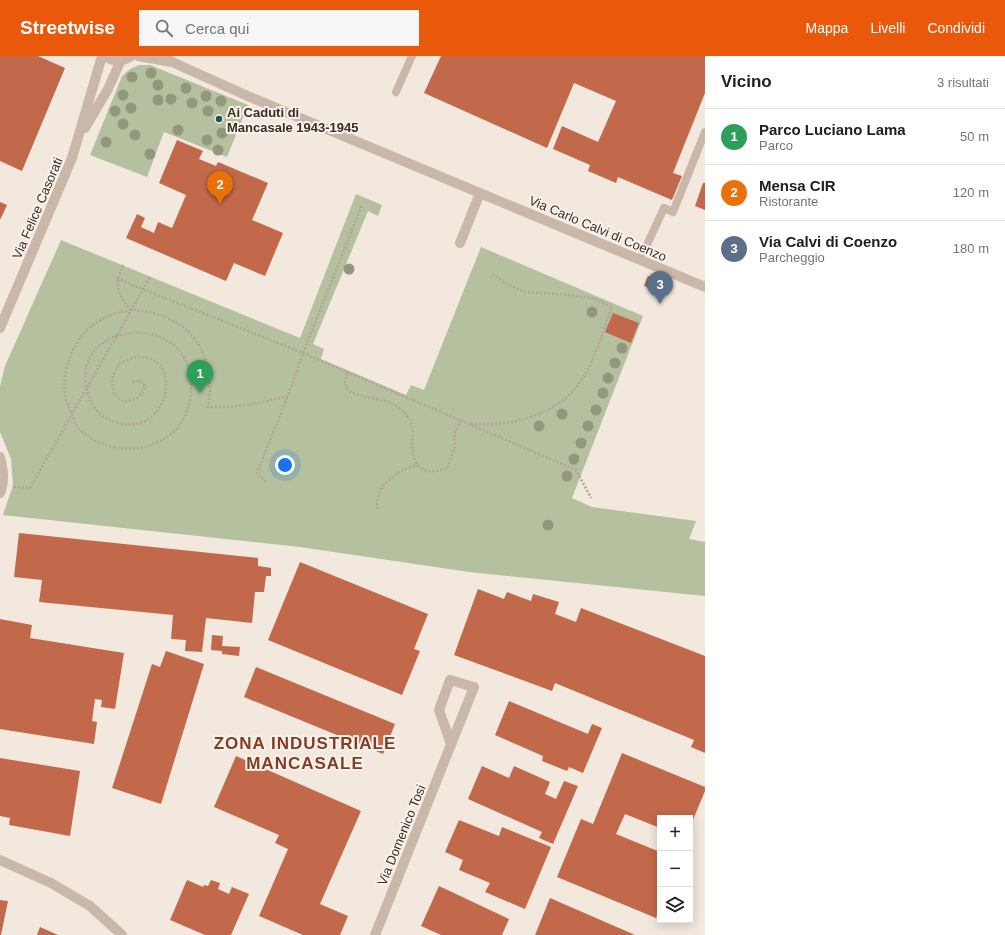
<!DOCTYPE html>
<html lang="it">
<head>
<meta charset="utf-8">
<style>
	body { margin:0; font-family:Arial,sans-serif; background:#f6f6f6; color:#202124 }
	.controls { position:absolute; right:12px; bottom:12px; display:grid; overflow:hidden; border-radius:0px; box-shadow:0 2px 10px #0003 }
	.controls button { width:36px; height:36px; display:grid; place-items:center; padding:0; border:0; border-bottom:1px solid #e0e0e0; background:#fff; color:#202124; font:20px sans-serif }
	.you { position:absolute; left:285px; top:409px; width:14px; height:14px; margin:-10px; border:3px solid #fff; border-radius:50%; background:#1a73e8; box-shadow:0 0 0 6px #1a73e833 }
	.badge { display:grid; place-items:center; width:26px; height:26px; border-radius:50%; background:#ea580c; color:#fff; font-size:13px; font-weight:700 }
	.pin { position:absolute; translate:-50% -33px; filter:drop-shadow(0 1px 2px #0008) }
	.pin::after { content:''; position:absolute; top:21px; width:14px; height:12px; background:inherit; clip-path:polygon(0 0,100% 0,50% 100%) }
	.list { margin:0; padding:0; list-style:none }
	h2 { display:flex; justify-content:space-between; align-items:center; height:52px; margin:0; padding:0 16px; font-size:17px }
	h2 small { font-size:13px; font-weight:400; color:#757577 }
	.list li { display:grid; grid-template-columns:26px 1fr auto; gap:12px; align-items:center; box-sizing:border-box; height:56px; padding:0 16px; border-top:1px solid #e0e0e0 }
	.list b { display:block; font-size:15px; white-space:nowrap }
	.list p { margin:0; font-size:13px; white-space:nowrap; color:#757577 }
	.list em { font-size:13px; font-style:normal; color:#757577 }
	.icon { flex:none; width:22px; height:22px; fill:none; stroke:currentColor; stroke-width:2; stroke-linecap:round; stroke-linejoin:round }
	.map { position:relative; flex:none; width:705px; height:879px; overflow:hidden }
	header { display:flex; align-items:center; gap:24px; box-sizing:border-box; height:56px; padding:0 20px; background:#ea580c; color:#fff }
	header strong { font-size:19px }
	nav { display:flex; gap:22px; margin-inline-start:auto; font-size:14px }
	.search { width:280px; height:36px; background:#f6f6f6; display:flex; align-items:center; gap:10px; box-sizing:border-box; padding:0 14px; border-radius:0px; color:#757577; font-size:15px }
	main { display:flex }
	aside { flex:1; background:#fff }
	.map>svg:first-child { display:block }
	.green { fill:#b4c09e }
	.building { fill:#c2694b }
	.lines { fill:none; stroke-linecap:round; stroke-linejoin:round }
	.path { stroke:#b5a294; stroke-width:2.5; stroke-dasharray:2 2; stroke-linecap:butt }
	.service { stroke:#c9b8aa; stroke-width:8 }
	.minor { stroke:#c9b8aa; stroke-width:10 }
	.tree { fill:#93977d }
	.poi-dot { fill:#205357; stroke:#f9f2ea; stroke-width:1.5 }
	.labels { text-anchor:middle; stroke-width:4; stroke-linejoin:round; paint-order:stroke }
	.poi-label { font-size:13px; font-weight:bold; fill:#372e29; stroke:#f9f2ea; text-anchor:start }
	.street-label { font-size:13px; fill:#372e29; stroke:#f9f2ea }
	.district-label { font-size:17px; font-weight:bold; letter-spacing:1px; fill:#833c25; stroke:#f9f2ea }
</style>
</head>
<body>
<header>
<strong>Streetwise</strong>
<div class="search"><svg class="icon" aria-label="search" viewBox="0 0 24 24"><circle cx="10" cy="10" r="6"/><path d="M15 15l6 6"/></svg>Cerca qui</div>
<nav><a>Mappa</a><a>Livelli</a><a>Condividi</a></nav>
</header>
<main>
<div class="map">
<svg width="705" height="879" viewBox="0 0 705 879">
	<rect width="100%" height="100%" fill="#f2e8dd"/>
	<path class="green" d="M139,9H150L248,49L227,101L164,76L147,121L90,99L122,20L130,13Z
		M356,138L382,149L378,160L368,155L313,288L324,293L321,303L406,339L411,329L424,334L481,191L643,260L572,442L592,451L696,465L689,483L705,486V540L469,516L300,491L3,459L13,429L11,403L0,376V330L5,310L61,184L300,282Z"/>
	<path class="building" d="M0,0H38L65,12L22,115L0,105Z
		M441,0H705V37L673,117L682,120L672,144L618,121L616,127L588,115L590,109L553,93L562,70L598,86L616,45L574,27L547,92L424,37Z
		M177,84L203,95L199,103L216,110L218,106L268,127L252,164L283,177L265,220L234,207L226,225L126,182L137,158L145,162L141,171L154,177L158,166L172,172L186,139L159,127Z
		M703,127H705V154L695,150Z
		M0,146L7,149L0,164Z
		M648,220L658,224L654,234L644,230Z
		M613,257L639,267L631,287L605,276Z
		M19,477L258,502V510L271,512V520H266L264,536H255L252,567L206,562L202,596L185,595L186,584L171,583L173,559L39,546L42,524L14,521Z
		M300,506L428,558L414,593L420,595L402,639L268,584Z
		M478,533L504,543L507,536L531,545L533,538L559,546L555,558L576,566L581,552L705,600V697L691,691L694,684L555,627L552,635L454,599Z
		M0,563L32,569L30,582L124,597L115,653L101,651L102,644L95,643L92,665L97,666L94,688L0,673Z
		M212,579L223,580L222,590L240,591L239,600L222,598V595L211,594Z
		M166,595L204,608L161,748L112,732L152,608L160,611Z
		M256,611L395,668L383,698L244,641Z
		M509,645L588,678L592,668L602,672L583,717L569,711L567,715L542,705L543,700L495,679Z
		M622,697L705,731V735L690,771V762H660V772L625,758L616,778L660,796V853L656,862L557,821L581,763L593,768Z
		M236,700L361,755L320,848L348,860L340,879H303L259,860L288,793L275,787L279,779L214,751Z
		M0,702L80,715L70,780L9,769L10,762L0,760Z
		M482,710L509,722L514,710L550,726L545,738L556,743L564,725L578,730L553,788L539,782L542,776L468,743Z
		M459,764L499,780L502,771L551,791L525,853L485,836L490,827L459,814L463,804L445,796Z
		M187,824L203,831L204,829L208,830L211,824L220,827L218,833L229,838L232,831L249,838L231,879H205L170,864Z
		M439,830L509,863L502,879H441L421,870Z
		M550,842L635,879H535Z
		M0,844L8,845L1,879H0Z
		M40,871L58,879H37Z"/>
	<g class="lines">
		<path class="path" d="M123,209C115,228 116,239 131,254C187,256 218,296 208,351C235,352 262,347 288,340L303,297L362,149
			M117,223L303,297L576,414L591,442
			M131,254C114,257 99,262 86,275C68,294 59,325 68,350C69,354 72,356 73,359C74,362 74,366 76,369C82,378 96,386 106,389C129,397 151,392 170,379C182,371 190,351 191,337C198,251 68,263 87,335C92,351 99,361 115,366C170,384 185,298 138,301C132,301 124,306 119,308L112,322L114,338L124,346C135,343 143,342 145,330L140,325L132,326
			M347,317L345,326L348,335C370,346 390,338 408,361C415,369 412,381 412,390C413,414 428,420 447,412L455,391L454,378L461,365
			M471,368C505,370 543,363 569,339C592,317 601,280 612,251L595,243L570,239L525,236L507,228L492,218
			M266,426L257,417L288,340
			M14,431L30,432L150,221
			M378,453C373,430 399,413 418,409"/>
		<path class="service" d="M396,36L412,0
			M640,204L664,152L673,156L705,76"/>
		<path class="minor" d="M105,0C113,6 123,6 131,0
			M138,0L172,6
			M165,0L172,6L250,41L705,231
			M85,72L108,33L121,4
			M460,187L480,137
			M0,272L72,102L102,0
			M0,401C3,413 5,425 0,437
			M0,804L51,827L90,850L122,879
			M375,879L474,631L450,624L439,654L451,688"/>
	</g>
	<g class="tree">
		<circle cx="151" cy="17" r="5.5"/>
		<circle cx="132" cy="21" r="5.5"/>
		<circle cx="158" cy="29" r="5.5"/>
		<circle cx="186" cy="32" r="5.5"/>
		<circle cx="123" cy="39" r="5.5"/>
		<circle cx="206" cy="40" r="5.5"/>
		<circle cx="171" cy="43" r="5.5"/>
		<circle cx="158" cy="44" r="5.5"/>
		<circle cx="221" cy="45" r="5.5"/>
		<circle cx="192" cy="47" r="5.5"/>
		<circle cx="131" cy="52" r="5.5"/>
		<circle cx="115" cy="55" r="5.5"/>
		<circle cx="208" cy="55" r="5.5"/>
		<circle cx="123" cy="68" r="5.5"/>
		<circle cx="178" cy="74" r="5.5"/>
		<circle cx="222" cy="77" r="5.5"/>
		<circle cx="135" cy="79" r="5.5"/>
		<circle cx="207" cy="84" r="5.5"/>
		<circle cx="106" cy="86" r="5.5"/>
		<circle cx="218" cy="94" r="5.5"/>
		<circle cx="150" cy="98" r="5.5"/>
		<circle cx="349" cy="213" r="5.5"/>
		<circle cx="592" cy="256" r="5.5"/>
		<circle cx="622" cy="292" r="5.5"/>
		<circle cx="615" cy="307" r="5.5"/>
		<circle cx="608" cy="322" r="5.5"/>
		<circle cx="603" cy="337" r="5.5"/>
		<circle cx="596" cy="354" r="5.5"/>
		<circle cx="562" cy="358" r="5.5"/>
		<circle cx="539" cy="370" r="5.5"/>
		<circle cx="588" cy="370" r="5.5"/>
		<circle cx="581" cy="387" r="5.5"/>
		<circle cx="574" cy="403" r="5.5"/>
		<circle cx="567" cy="420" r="5.5"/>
		<circle cx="548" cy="469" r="5.5"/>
	</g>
	<circle class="poi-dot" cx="219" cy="63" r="4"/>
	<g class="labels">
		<g class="poi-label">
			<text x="227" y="61">Ai Caduti di<tspan x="227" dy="15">Mancasale 1943-1945</tspan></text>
		</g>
		<g class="street-label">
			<text transform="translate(37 152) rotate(-67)" y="5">Via Felice Casorati</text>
			<text transform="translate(598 172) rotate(23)" y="5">Via Carlo Calvi di Coenzo</text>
			<text transform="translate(401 779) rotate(-68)" y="5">Via Domenico Tosi</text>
		</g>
		<g class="district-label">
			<text x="305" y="693">ZONA INDUSTRIALE<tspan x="305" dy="20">MANCASALE</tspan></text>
		</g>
	</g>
</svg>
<div class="controls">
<button>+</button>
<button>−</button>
<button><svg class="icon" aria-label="layers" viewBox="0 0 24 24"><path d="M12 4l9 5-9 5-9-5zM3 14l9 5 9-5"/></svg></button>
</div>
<div class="you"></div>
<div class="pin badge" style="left:200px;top:337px;background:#2e9e5b">1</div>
<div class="pin badge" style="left:220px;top:148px;background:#e8710a">2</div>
<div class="pin badge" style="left:660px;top:248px;background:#5c6f8a">3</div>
</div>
<aside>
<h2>Vicino<small>3 risultati</small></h2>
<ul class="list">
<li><span class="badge" style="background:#2e9e5b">1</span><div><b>Parco Luciano Lama</b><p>Parco</p></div><em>50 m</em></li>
<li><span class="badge" style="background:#e8710a">2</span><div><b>Mensa CIR</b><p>Ristorante</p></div><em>120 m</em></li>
<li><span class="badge" style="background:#5c6f8a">3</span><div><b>Via Calvi di Coenzo</b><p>Parcheggio</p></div><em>180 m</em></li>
</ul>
</aside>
</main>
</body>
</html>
